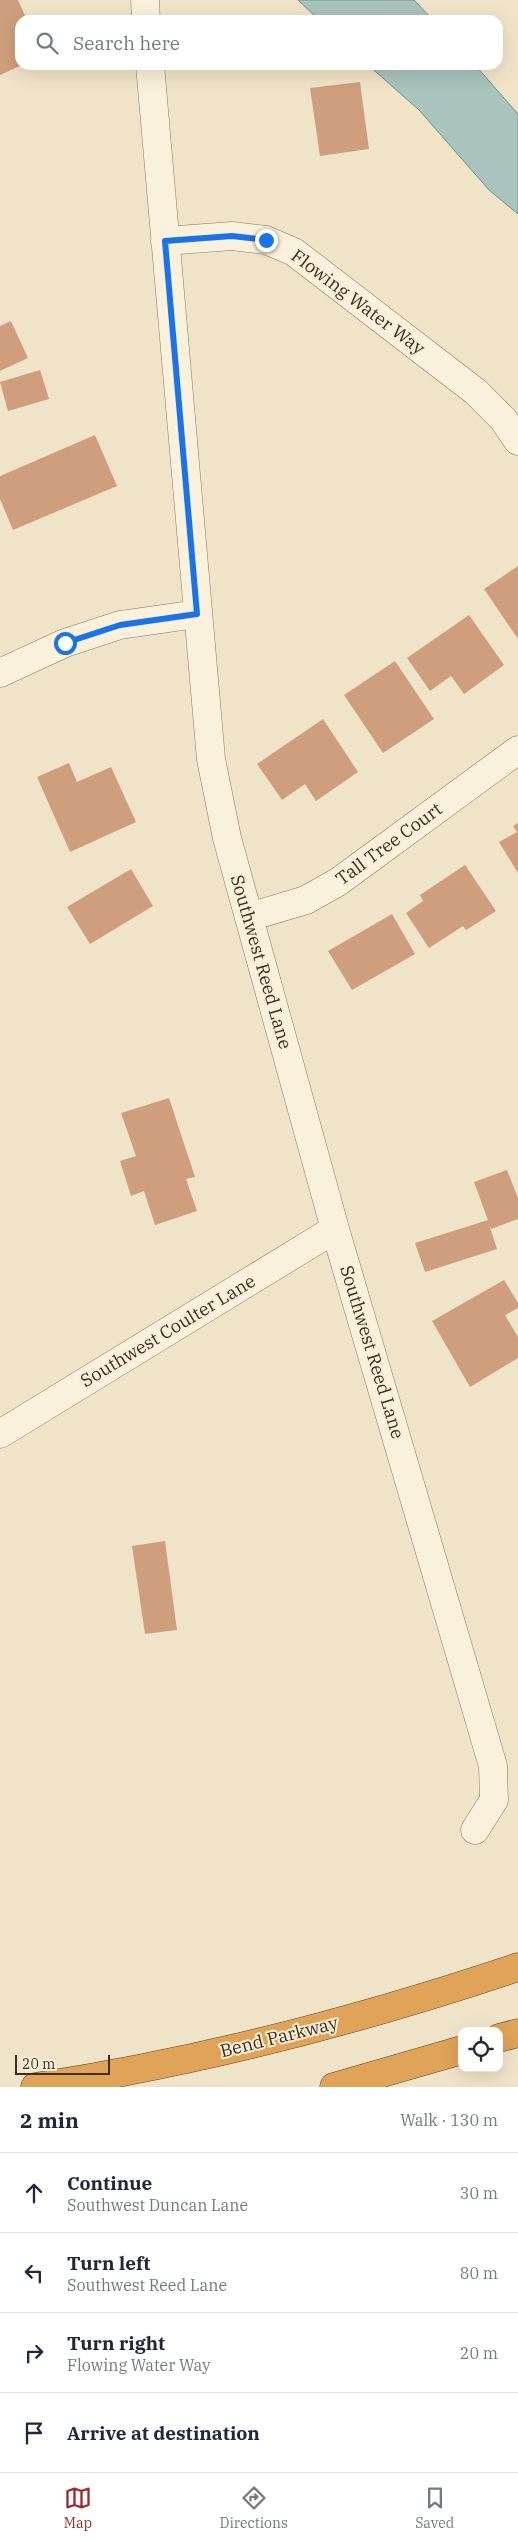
<!DOCTYPE html>
<html lang="en">
<head>
<meta charset="utf-8">
<style>
	body { margin:0; font-family:"IBM Plex Serif",serif; background:#f6f6f7; color:#1f2937 }
	.controls { position:absolute; right:15px; bottom:15px; display:grid; overflow:hidden; border-radius:10px; box-shadow:0 5px 20px #0002 }
	.controls button { width:45px; height:45px; display:grid; place-items:center; padding:0; border:0; border-bottom:1px solid #e0e1e3; background:#fff; color:#1f2937; font:25px sans-serif }
	.scale { position:absolute; left:15px; bottom:12px; width:95px; box-sizing:border-box; padding-left:5px; border:2px solid #3d2e20; border-top:0; font-size:14px; line-height:18px; white-space:nowrap; color:#3d2e20; -webkit-text-stroke:4px #f7eed8; paint-order:stroke }
	.stop { position:absolute; width:15px; height:15px; margin:-11px; border:4px solid #1a73e8; border-radius:50%; background:#fff }
	.stop.end { background:#1a73e8; border-color:#fff; box-shadow:0 1px 5px #0008 }
	.list { margin:0; padding:0; list-style:none }
	h2 { display:flex; justify-content:space-between; align-items:center; height:65px; margin:0; padding:0 20px; font-size:21px }
	h2 small { font-size:16px; font-weight:400; color:#747a83 }
	.list li { display:grid; grid-template-columns:32px 1fr auto; gap:15px; align-items:center; box-sizing:border-box; height:80px; padding:0 20px; border-top:1px solid #e0e1e3 }
	.list b { display:block; font-size:19px; white-space:nowrap }
	.list p { margin:0; font-size:16px; white-space:nowrap; color:#747a83 }
	.list em { font-size:16px; font-style:normal; color:#747a83 }
	.icon { flex:none; width:28px; height:28px; fill:none; stroke:currentColor; stroke-width:2; stroke-linecap:round; stroke-linejoin:round }
	.map { position:relative; flex:none; width:518px; height:2087px; overflow:hidden }
	.search { position:absolute; background:#fff; box-shadow:0 5px 20px #0002; left:15px; right:15px; top:15px; height:55px; display:flex; align-items:center; gap:12px; box-sizing:border-box; padding:0 18px; border-radius:15px; color:#747a83; font-size:19px }
	.sheet { height:385px; background:#fff }
	nav { display:flex; justify-content:space-around; align-items:center; box-sizing:border-box; height:70px; border-top:1px solid #e0e1e3; background:#fff; font-size:14px; color:#747a83 }
	nav a { display:grid; justify-items:center; gap:2px }
	nav .on { color:#9e2a2b }
	.map>svg:first-child { display:block }
	.water { fill:#a9c4bc; stroke:#6f938a }
	.building { fill:#cf9f7d }
	.lines { fill:none; stroke-linecap:round; stroke-linejoin:round }
	.street-casing { stroke:#8d765c; stroke-width:29 }
	.highway-casing { stroke:#5b4430; stroke-width:29 }
	.street { stroke:#faf1dc; stroke-width:28 }
	.highway { stroke:#e0a458; stroke-width:28 }
	.route { stroke:#1a73e8; stroke-width:6 }
	.labels { text-anchor:middle; stroke-width:4; stroke-linejoin:round; paint-order:stroke }
	.street-label { font-size:18px; fill:#3d2e20; stroke:#f7eed8 }
</style>
</head>
<body>
<div class="map">
<svg width="518" height="2087" viewBox="0 0 518 2087">
	<rect width="100%" height="100%" fill="#f0e4c8"/>
	<path class="water" d="M298,0H414L433,20H319Z
		M368,65H475L518,114V214L489,190L419,110Z"/>
	<path class="building" d="M0,0H18L27,20H20V66L0,75Z
		M360,82L369,149L320,156L310,88Z
		M11,321L28,358L0,371V326Z
		M40,370L49,399L8,411L0,382Z
		M95,435L117,486L13,530L0,499V476Z
		M518,566V639L484,589Z
		M469,615L504,665L464,694L451,676L430,691L407,658Z
		M395,661L434,719L383,753L344,695Z
		M323,719L358,772L316,801L305,784L282,800L257,764Z
		M69,763L77,782L111,767L136,822L70,852L37,777Z
		M518,823V873L499,842L517,832L513,826Z
		M465,865L496,911L466,930L463,926L429,948L406,913L423,901L420,895Z
		M131,869L153,906L90,944L67,907Z
		M392,914L415,954L352,990L328,951Z
		M169,1098L195,1177L186,1179L197,1211L155,1225L144,1191L131,1196L120,1161L136,1156L121,1113Z
		M507,1170L518,1198V1219L491,1229L489,1224L497,1249L425,1272L415,1243L488,1220L474,1182Z
		M504,1280L518,1303V1308L505,1315L518,1337V1358L470,1387L432,1321Z
		M165,1541L177,1630L145,1634L132,1546Z"/>
	<g class="lines">
		<g class="street-casing">
			<path id="street" d="M145,0L146,20
				M150,65L211,759L227,838L335,1229L493,1766L494,1800L475,1830
				M165,241L232,236L266,240L294,252L476,392L503,419L518,441
				M0,673L65,643L120,625L197,614
				M249,917L306,900L338,882L518,750
				M0,1434L335,1229"/>
		</g>
		<g class="highway-casing">
			<path id="highway" d="M499,2038L518,2033
				M35,2087C200,2062 360,2020 518,1967
				M334,2087L462,2050"/>
		</g>
		<use href="#street" class="street"/>
		<use href="#highway" class="highway"/>
	</g>
	<g class="lines">
		<path class="route" d="M65,643L120,625L197,614L165,241L232,236L266,240"/>
	</g>
	<g class="labels">
		<g class="street-label">
			<text transform="translate(358 302) rotate(37)" y="6">Flowing Water Way</text>
			<text transform="translate(389 844) rotate(-36)" y="6">Tall Tree Court</text>
			<text transform="translate(261 962) rotate(74)" y="6">Southwest Reed Lane</text>
			<text transform="translate(168 1331) rotate(-31)" y="6">Southwest Coulter Lane</text>
			<text transform="translate(372 1352) rotate(73)" y="6">Southwest Reed Lane</text>
			<text transform="translate(279 2037) rotate(-14)" y="6">Bend Parkway</text>
		</g>
	</g>
</svg>
<div class="controls">
<button><svg class="icon" aria-label="locate" viewBox="0 0 24 24"><circle cx="12" cy="12" r="6"/><path d="M12 2v4M12 18v4M2 12h4M18 12h4"/></svg></button>
</div>
<div class="scale">20 m</div>
<div class="stop" style="left:65px;top:643px"></div>
<div class="stop end" style="left:266px;top:240px"></div>
<div class="search"><svg class="icon" aria-label="search" viewBox="0 0 24 24"><circle cx="10" cy="10" r="6"/><path d="M15 15l6 6"/></svg>Search here</div>
</div>
<section class="sheet">
<h2>2 min<small>Walk · 130 m</small></h2>
<ul class="list">
<li><svg class="icon" aria-label="ahead" viewBox="0 0 24 24"><path d="M12 20V5M6 11l6-6 6 6"/></svg><div><b>Continue</b><p>Southwest Duncan Lane</p></div><em>30 m</em></li>
<li><svg class="icon" aria-label="left" viewBox="0 0 24 24"><path d="M17 20v-9H6M10 6l-5 5 5 5"/></svg><div><b>Turn left</b><p>Southwest Reed Lane</p></div><em>80 m</em></li>
<li><svg class="icon" aria-label="right" viewBox="0 0 24 24"><path d="M7 20v-9h11M14 6l5 5-5 5"/></svg><div><b>Turn right</b><p>Flowing Water Way</p></div><em>20 m</em></li>
<li><svg class="icon" aria-label="arrive" viewBox="0 0 24 24"><path d="M6 21V4h12l-3 4 3 4H6"/></svg><div><b>Arrive at destination</b></div></li>
</ul>
</section>
<nav>
<a class="on"><svg class="icon" aria-label="map" viewBox="0 0 24 24"><path d="M3 6l6-2 6 2 6-2v14l-6 2-6-2-6 2zM9 4v14M15 6v14"/></svg>Map</a>
<a><svg class="icon" aria-label="directions" viewBox="0 0 24 24"><path d="M12 3l9 9-9 9-9-9zM9 14v-3h6M13 9l2 2-2 2"/></svg>Directions</a>
<a><svg class="icon" aria-label="saved" viewBox="0 0 24 24"><path d="M7 4h10v16l-5-4-5 4z"/></svg>Saved</a>
</nav>
</body>
</html>
